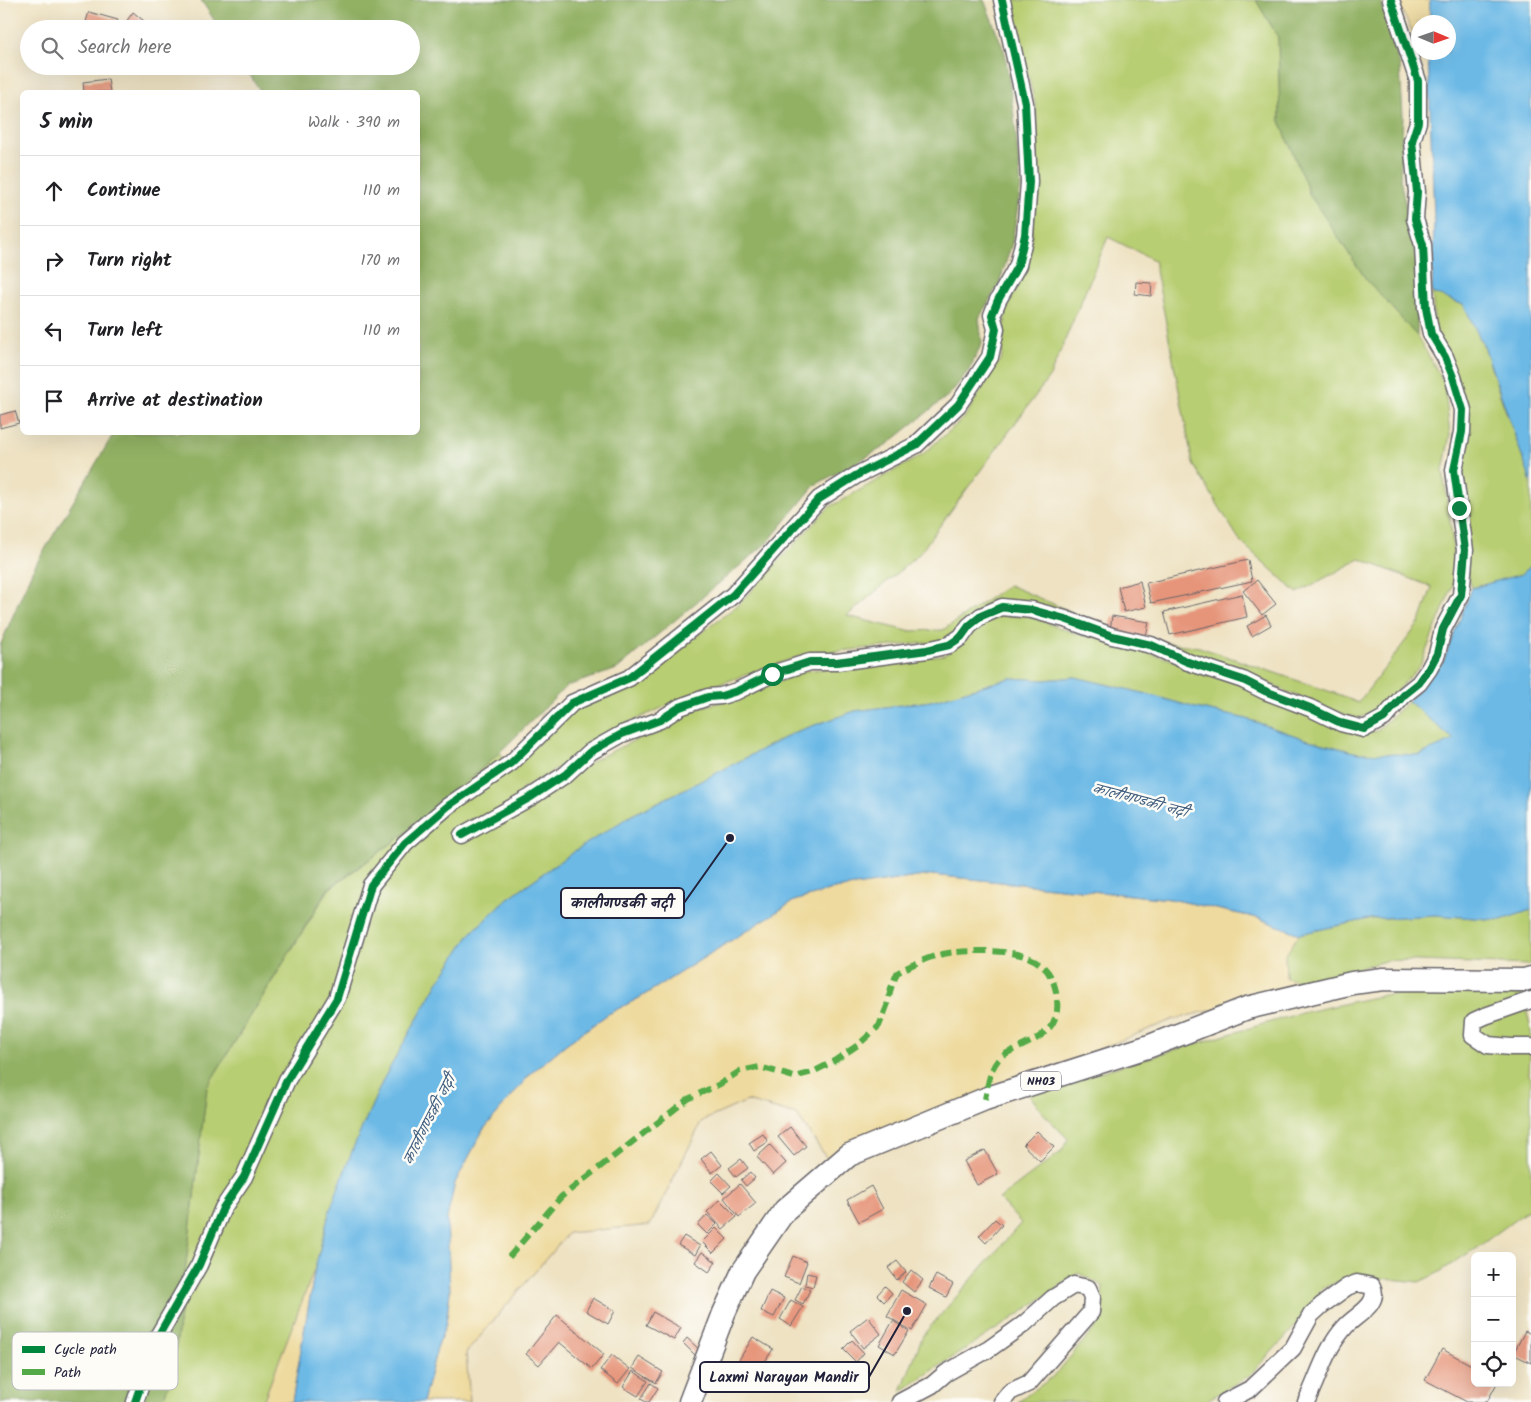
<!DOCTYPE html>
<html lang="en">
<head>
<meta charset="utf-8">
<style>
	body { margin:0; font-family:Kalam,"Playpen Sans Deva",sans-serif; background:#f6f6f6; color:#202124 }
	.controls { position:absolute; right:15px; bottom:15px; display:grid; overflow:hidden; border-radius:8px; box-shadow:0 5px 20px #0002 }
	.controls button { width:45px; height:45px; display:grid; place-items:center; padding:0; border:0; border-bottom:1px solid #e0e0e0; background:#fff; color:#202124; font:25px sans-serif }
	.compass { position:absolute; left:1411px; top:15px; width:45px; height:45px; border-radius:50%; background:#fff; box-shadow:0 5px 20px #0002; rotate:92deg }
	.stop { position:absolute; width:15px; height:15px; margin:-11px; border:4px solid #0b8043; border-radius:50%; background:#fff }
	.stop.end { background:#0b8043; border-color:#fff; box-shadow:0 1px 5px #0008 }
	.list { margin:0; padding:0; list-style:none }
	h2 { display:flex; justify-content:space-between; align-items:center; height:65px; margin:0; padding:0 20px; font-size:21px }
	h2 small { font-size:16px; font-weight:400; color:#757577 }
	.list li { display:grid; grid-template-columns:32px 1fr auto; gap:15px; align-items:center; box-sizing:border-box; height:70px; padding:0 20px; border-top:1px solid #e0e0e0 }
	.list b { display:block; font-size:19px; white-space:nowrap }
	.list em { font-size:16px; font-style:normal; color:#757577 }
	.icon { flex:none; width:28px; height:28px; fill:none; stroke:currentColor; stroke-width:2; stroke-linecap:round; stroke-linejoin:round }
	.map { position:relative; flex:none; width:1531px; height:1402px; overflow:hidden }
	.search { position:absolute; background:#fff; box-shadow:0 5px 20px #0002; left:20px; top:20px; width:400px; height:55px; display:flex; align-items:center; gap:12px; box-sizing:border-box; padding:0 18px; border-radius:28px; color:#757577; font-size:19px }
	.panel { position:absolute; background:#fff; box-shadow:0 5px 20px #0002; left:20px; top:90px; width:400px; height:345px; border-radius:8px }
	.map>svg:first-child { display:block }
	.green { fill:#b8ce72; stroke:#6d7856; fill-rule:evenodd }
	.forest { fill:#92b164; stroke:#5a6a50 }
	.sand { fill:#eeda9e; stroke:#887e6c }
	.water { fill:#6cb9e6; stroke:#476e90 }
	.building { fill:#e6957a }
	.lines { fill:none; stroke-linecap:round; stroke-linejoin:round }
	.minor-casing { stroke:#69656a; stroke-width:19 }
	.highway-casing { stroke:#69656a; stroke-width:25 }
	.minor { stroke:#fff; stroke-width:16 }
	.highway { stroke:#fff; stroke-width:22 }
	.quiet { stroke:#53aa46; stroke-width:6; stroke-dasharray:12 6; stroke-linecap:butt }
	.cycleway-casing { stroke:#fdfcf7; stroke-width:11 }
	.cycleway { stroke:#00873e; stroke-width:8 }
	.route { stroke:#0b8043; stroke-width:6 }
	.labels { text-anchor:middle; stroke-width:5; stroke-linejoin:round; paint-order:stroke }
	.shield { fill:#fdfcf7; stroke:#646373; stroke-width:1 }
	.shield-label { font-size:12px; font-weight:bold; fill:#22223b }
	.water-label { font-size:15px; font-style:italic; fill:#405e7f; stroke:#fdfcf7 }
	.key { fill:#fdfcf7; stroke:#bbbbbf; stroke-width:1 }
	.key-label { font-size:14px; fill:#22223b }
	.leader { fill:none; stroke:#22223b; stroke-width:2 }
	.callout-dot { fill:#22223b; stroke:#fdfcf7; stroke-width:2 }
	.callout { fill:#fdfcf7; stroke:#22223b; stroke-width:2 }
	.callout-label { font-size:15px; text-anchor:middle; font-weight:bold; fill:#22223b }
</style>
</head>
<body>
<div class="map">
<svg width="1531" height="1402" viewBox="0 0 1531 1402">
	<rect width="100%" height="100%" fill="#fdfcf7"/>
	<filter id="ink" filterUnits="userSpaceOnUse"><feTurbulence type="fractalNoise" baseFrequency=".02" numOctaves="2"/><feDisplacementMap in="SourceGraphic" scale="10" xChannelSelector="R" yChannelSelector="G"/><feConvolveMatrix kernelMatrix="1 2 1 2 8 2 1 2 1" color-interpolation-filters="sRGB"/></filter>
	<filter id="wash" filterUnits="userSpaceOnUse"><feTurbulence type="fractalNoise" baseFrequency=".0096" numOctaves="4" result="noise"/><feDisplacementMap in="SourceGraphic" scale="20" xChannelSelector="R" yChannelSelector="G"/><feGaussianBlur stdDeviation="1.12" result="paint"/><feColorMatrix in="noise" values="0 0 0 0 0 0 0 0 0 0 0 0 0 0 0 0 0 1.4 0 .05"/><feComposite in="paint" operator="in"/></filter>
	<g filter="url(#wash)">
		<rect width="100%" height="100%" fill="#eee2c2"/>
		<path class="green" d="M1009,0H1256L1278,37L1280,121L1310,195L1366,279L1417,336L1444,382L1450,435L1443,471L1452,536L1455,580L1420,666L1381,708L1357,719L1287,692L1238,667L1151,643L1130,639L1111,634L1032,608L1000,604L964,622L946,641L806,654L702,690L619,727L567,763L521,790L528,806L594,760L672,722L698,708L728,700L772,685L804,671L854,666L870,662L944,655L962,644L974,631L992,616H1029L1077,634L1099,637L1130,648L1166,658L1221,677L1361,734L1377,731L1408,701L1455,740L1419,755L1358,753L1305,739L1247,719L1196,708L1147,694L1075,677L1044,680L1010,678L931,701L855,711L795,732L713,775L632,815L573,852L507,899L471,933L439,981L384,1078L354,1146L330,1210L315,1268L263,1402H162L173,1373L207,1087L329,889L428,817L500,752L510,769L573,710L630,688L739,604L828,508L922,455L964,418L1002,357L1006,311L1029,260L1038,178L1036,107ZM1108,237L1154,260L1193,464L1240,541L1297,593L1360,559L1432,587L1420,622L1358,703L1340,695L1199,647L1142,639L1112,633L1081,616L1009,585L943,630L908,631L847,616L919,554L1050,376Z
			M1432,293L1464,305L1485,349L1501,398L1528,472L1531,482V566L1522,574L1472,588L1468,575L1459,470L1469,416L1435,327Z
			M1531,910V965L1389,960L1304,983L1286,978L1285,956L1299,934L1369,919L1435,915L1501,920Z
			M1451,992L1523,995L1531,1030L1529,1075L1531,1078V1208L1478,1247L1438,1273L1419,1282L1352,1275L1322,1289L1292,1330L1249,1376L1209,1399L1207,1402H1018L1055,1375L1100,1322L1103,1286L1078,1273L1021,1313L901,1391L923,1335L1021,1223L999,1199L1061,1152L1068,1139L1043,1113L1028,1093L1301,1013L1384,995Z"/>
		<path class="forest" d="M201,0H984L1005,53L1014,116L1021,186L1012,243L999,284L979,318L982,343L969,370L950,394L884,447L815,485L768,542L617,669L567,686L500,752L428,817L328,889L207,1087L173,1373L162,1402H0V646L32,571L114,433L418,432V92H261L244,66H411V29H220Z
			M1256,0H1381L1400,67L1403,116L1400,179L1418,266L1417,336L1366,279L1310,195L1280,121L1278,37Z"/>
		<path class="sand" d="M1399,0H1430L1429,22H1418V42L1402,11Z
			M931,875L1171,899L1258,918L1299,934L1285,956L1286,978L1304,983L1229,1006L1174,1019L1047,1070L830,1163L797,1115L747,1101L702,1121L650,1225L568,1233L466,1353L470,1402H423L437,1348L446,1324L450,1292L447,1218L455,1183L483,1130L531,1073L566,1044L608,1014L641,997L794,901L834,889Z
			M315,1268L292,1402H263Z"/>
		<path class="water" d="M1430,0H1531V482L1485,349L1464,305L1432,293L1434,218L1428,53L1448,52V22H1429Z
			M1531,566V910L1501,920L1435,915L1369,919L1299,934L1258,918L1171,899L931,875L834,889L794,901L641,997L608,1014L566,1044L531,1073L483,1130L455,1183L447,1218L450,1292L446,1324L437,1348L423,1402H292L315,1268L330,1210L354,1146L384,1078L439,981L471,933L507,899L573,852L632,815L713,775L795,732L855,711L931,701L1010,678L1044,680L1075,677L1147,694L1196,708L1247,719L1305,739L1358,753L1419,755L1454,740L1408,701L1443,662L1472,588L1522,574Z"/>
		<g id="blocks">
			<path class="building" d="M89,12L118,20L115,29L84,28Z
				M133,12L149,25L146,29H135L126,22Z
				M108,79L110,92H84L83,82Z
				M1136,282L1152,283L1151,296L1135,294Z
				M15,411L19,423L0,428V415Z
				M1248,560L1252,581L1151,603L1146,583Z
				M1257,580L1276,604L1262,615L1243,591Z
				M1140,581L1146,607L1124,612L1118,587Z
				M1242,594L1247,617L1170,635L1164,612Z
				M1266,615L1271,625L1252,636L1247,626Z
				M1112,616L1149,622L1146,637L1110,631Z
				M790,1127L806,1146L794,1156L778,1137Z
				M1037,1131L1054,1147L1040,1161L1023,1145Z
				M763,1134L768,1142L754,1151L749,1143Z
				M770,1145L786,1163L773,1175L757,1157Z
				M985,1150L998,1174L977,1185L964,1161Z
				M711,1151L722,1165L712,1173L701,1159Z
				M741,1159L748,1168L736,1177L729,1168Z
				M750,1172L755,1178L746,1186L741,1180Z
				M719,1173L731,1186L723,1193L711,1181Z
				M740,1184L756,1203L739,1217L724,1198Z
				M871,1186L883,1209L859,1222L847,1200Z
				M720,1200L737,1217L723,1229L707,1212Z
				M707,1215L717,1224L707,1234L698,1225Z
				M995,1219L1002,1225L986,1243L979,1236Z
				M716,1228L727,1239L713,1253L702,1242Z
				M684,1236L700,1246L695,1255L678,1245Z
				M702,1252L716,1262L709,1272L695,1262Z
				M793,1256L807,1262L799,1283L784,1277Z
				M897,1261L906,1272L897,1280L888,1268Z
				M911,1270L923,1280L914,1292L902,1282Z
				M807,1273L816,1275L813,1287L805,1285Z
				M936,1275L953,1284L946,1297L929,1288Z
				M802,1286L810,1290L803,1304L795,1300Z
				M885,1286L892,1293L884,1302L877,1295Z
				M901,1290L927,1305L912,1331L887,1316Z
				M770,1291L784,1298L774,1317L761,1311Z
				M593,1298L615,1311L608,1324L586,1311Z
				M791,1300L803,1307L791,1326L780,1319Z
				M653,1312L681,1328L674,1340L646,1325Z
				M557,1315L604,1354L592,1369L559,1342L539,1365L526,1354Z
				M868,1317L881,1334L863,1348L850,1331Z
				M893,1321L909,1331L895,1354L879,1345Z
				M1525,1331L1531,1334V1363L1513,1354Z
				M753,1337L773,1349L764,1363L773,1368L765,1380L737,1363Z
				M687,1338L703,1353L698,1358L683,1343Z
				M852,1340L864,1353L856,1362L843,1349Z
				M1442,1349L1475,1367V1383H1497L1487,1402H1467L1425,1380Z
				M612,1355L630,1369L618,1384L600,1370Z
				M639,1357L663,1372L656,1383L632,1368Z
				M633,1371L648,1381L638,1396L623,1387Z
				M651,1383L658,1388L649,1402H646L641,1399Z"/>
		</g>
	</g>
	<g filter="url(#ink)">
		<use href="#blocks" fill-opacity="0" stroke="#69656a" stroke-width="1"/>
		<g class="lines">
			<g class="minor-casing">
				<path id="minor" d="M462,835L531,797L566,774L590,752L622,734L660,720L680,707L708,697L721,696L737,691L772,674L810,662H837L927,650L949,645L961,637L969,626L981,616L1002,607L1032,610L1065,619L1112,636L1151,645L1188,662L1243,680L1265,691L1310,708L1341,723L1364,729L1384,718L1404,695L1419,683L1429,669L1437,654L1443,629L1461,595L1465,550L1454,470L1462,432L1463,410L1453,377L1445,357L1431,334L1426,308L1423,245L1415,219L1417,192L1412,141L1418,122V81L1391,0
					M1531,1000L1485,1016L1474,1021L1473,1035L1488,1045L1511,1047H1531
					M135,1402L157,1338L199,1265L223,1208L244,1177L287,1080L337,998L371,885L405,843L448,806L511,763L572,703L629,678L733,595L819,499L857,475L916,445L958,405L990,357L996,329L992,315L998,300L1018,265L1025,235L1029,182L1025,103L1002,0
					M900,1402L932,1385L946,1373L989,1349L1024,1324L1053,1298L1074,1285L1088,1288L1092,1297L1091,1312L1029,1383L1010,1392L1002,1402
					M1225,1402L1250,1389L1293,1348L1311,1315L1322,1305L1347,1287L1357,1283L1372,1286C1381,1305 1355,1315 1345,1327C1325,1349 1319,1376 1306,1402"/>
			</g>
			<g class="highway-casing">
				<path id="highway" d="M690,1402L724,1313L743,1271L785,1210L849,1155L985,1099L1150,1046L1247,1008L1352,983L1384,979L1524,980L1531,978"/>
			</g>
			<use href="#minor" class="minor"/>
			<use href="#highway" class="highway"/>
			<path class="quiet" d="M509,1257L561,1197L688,1099L720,1084L740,1071L760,1067L794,1077L813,1072L834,1061L858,1045L879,1026L887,1006L891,988L897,973C911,965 926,958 943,954C957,951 973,951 988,951C1022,952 1054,958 1057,1000C1060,1028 1040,1038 1018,1048C1011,1051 1003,1054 998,1060C989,1071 988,1085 985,1099"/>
			<g class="cycleway-casing">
				<path id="cycleway" d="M462,835L531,797L566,774L590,752L622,734L660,720L680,707L708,697L721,696L737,691L772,674L810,662H837L927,650L949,645L961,637L969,626L981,616L1002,607L1032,610L1065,619L1112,636L1151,645L1188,662L1243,680L1265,691L1310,708L1341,723L1364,729L1384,718L1404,695L1419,683L1429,669L1437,654L1443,629L1461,595L1465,550L1454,470L1462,432L1463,410L1453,377L1445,357L1431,334L1426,308L1423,245L1415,219L1417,192L1412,141L1418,122V81L1391,0
					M135,1402L157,1338L199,1265L223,1208L244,1177L287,1080L337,998L371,885L405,843L448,806L511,763L572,703L629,678L733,595L819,499L857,475L916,445L958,405L990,357L996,329L992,315L998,300L1018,265L1025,235L1029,182L1025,103L1002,0"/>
			</g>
			<use href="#cycleway" class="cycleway"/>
		</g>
	</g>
	<g class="lines" filter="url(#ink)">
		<path class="route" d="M772,674L810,662H837L927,650L949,645L961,637L969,626L981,616L1002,608L1032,610L1065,619L1112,636L1150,645L1188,662L1243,680L1265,691L1310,708L1341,723L1364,729L1384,718L1404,695L1419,683L1437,654L1443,629L1461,595L1465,550L1459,508"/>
	</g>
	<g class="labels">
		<rect class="shield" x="1021" y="1071.5" width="40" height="19" rx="4"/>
		<g class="shield-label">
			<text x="1041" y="1085">NH03</text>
		</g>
		<g class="water-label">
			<text transform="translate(1140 800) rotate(15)" y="5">कालीगण्डकी नदी</text>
			<text transform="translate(429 1120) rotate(-63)" y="5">कालीगण्डकी नदी</text>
		</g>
	</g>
	<rect x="12" y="1332" width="166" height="58" rx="8" class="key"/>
	<rect x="22" y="1346" width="23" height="7" fill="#00873e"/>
	<rect x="22" y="1369" width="23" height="6" fill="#53aa46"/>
	<g class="key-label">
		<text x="54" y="1354">Cycle path</text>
		<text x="54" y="1377">Path</text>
	</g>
	<path class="leader" d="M730 838L684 903M907 1311L869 1377"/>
	<g class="callout-dot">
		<circle cx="730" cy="838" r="5"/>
		<circle cx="907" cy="1311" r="5"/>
	</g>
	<g class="callout">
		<rect x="561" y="888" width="123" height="30" rx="5"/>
		<rect x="700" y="1362" width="169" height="30" rx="5"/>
	</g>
	<g class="callout-label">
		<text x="622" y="908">कालीगण्डकी नदी</text>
		<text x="784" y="1382">Laxmi Narayan Mandir</text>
	</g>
</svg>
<div class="controls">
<button>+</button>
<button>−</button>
<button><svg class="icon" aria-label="locate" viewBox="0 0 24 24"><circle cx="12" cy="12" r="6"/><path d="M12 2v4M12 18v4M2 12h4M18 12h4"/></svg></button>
</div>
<svg class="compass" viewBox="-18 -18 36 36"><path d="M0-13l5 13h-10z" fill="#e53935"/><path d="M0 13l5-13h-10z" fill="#757577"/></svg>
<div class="stop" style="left:772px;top:674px"></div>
<div class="stop end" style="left:1459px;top:508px"></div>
<div class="search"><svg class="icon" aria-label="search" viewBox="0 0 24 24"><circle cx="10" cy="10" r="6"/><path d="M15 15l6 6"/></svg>Search here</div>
<section class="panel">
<h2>5 min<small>Walk · 390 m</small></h2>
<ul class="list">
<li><svg class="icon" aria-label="ahead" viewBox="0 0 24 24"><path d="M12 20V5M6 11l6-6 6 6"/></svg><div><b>Continue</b></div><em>110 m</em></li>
<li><svg class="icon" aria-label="right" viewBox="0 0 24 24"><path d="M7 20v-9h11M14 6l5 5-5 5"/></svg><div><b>Turn right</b></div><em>170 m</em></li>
<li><svg class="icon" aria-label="left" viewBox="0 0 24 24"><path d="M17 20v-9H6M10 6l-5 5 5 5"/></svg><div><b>Turn left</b></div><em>110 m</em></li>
<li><svg class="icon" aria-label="arrive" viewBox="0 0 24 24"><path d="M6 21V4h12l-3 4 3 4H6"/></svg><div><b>Arrive at destination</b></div></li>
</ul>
</section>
</div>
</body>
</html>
